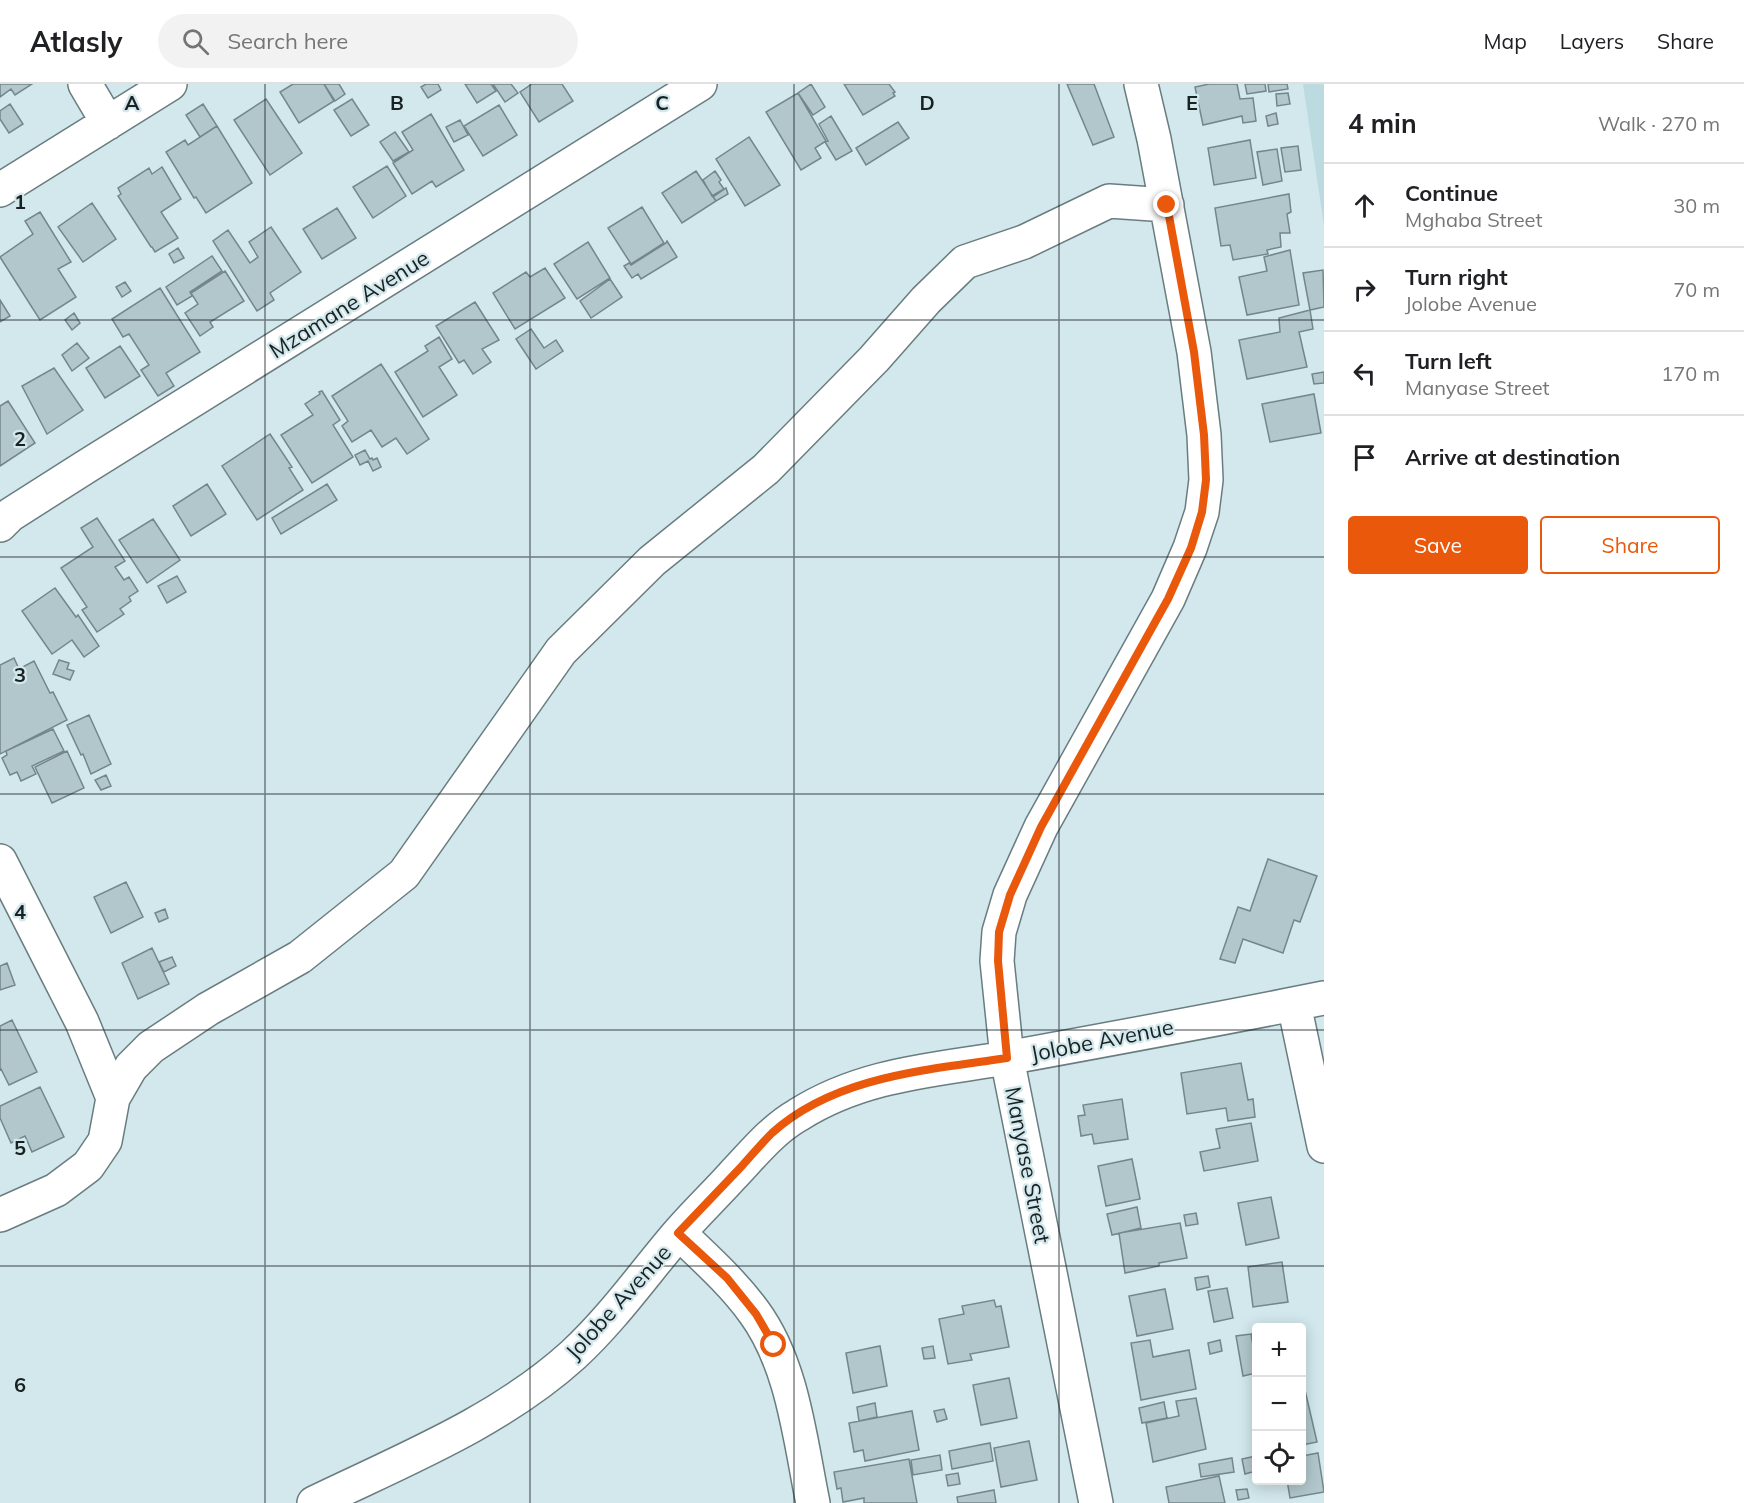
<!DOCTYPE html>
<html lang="en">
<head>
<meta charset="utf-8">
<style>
	body { margin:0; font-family:Mulish,sans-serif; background:#f2f2f2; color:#202124 }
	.controls { position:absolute; right:18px; bottom:18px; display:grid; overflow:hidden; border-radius:6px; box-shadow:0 3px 15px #0003 }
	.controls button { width:54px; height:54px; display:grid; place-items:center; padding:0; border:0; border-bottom:2px solid #e0e0e0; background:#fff; color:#202124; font:30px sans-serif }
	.stop { position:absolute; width:18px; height:18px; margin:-14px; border:4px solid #ea580c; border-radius:50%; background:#fff }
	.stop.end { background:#ea580c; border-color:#fff; box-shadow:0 2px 6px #0008 }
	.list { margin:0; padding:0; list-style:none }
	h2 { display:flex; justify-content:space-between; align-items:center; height:78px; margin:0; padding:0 24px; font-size:26px }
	h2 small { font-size:20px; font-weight:400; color:#757577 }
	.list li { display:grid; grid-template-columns:39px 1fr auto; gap:18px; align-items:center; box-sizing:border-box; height:84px; padding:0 24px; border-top:2px solid #e0e0e0 }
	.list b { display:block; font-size:22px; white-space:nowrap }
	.list p { margin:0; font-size:20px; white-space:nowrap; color:#757577 }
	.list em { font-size:20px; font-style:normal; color:#757577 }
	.actions { display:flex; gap:12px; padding:18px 24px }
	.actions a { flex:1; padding:14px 0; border:2px solid #ea580c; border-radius:6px; text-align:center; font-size:21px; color:#ea580c }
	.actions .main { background:#ea580c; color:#fff }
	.icon { flex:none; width:33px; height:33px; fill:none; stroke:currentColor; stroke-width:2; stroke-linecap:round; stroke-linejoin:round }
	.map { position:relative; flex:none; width:1324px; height:1419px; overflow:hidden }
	header { display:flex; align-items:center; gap:36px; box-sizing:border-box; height:84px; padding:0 30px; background:#fff; border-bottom:2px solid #e0e0e0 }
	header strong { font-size:28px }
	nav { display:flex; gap:33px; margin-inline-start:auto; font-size:21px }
	.search { width:420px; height:54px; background:#f2f2f2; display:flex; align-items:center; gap:15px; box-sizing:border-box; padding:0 21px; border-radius:33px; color:#757577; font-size:22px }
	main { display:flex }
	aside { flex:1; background:#fff }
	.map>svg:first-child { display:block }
	.built { fill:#bcdbe0 }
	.building { fill:#b1c7cb; stroke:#73878b; stroke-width:1.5 }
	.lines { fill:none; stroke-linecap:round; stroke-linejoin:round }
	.street-casing { stroke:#697d80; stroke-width:36 }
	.street { stroke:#fff; stroke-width:33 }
	.route { stroke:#ea580c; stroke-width:8 }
	.grid { fill:none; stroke:#192122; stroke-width:1.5; stroke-opacity:0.55 }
	.labels { text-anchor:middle; stroke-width:4.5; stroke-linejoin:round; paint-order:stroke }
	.street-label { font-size:22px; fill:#192122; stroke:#d2e8ec }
	.grid-label { font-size:20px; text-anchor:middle; font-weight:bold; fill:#192122; stroke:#d2e8ec; stroke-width:4.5; stroke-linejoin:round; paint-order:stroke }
</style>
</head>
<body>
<header>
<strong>Atlasly</strong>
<div class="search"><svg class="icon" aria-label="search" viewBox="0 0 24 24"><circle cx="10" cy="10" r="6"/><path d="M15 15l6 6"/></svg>Search here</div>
<nav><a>Map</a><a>Layers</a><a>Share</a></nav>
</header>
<main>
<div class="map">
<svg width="1324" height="1419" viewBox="0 0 1324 1419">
	<rect width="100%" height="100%" fill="#d2e8ec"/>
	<path class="built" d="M1303,0H1324V142Z"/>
	<path class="building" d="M0,0H32L15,11L11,5L0,13Z
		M293,0H324L334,17L299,39L280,8Z
		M324,0H339L345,10L335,17Z
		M426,0H438L441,6L428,14L421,3Z
		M465,0H491L496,7L477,19Z
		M493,0H511L518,9L505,18Z
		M532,0H562L573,17L539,38L520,8Z
		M811,0L825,23L813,31L798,9Z
		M844,0H889L895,8L893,9L895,12L863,31Z
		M1067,0H1094L1114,53L1093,61Z
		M1209,0H1237L1240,15L1253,14L1256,37L1243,39L1242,32L1203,41L1195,3Z
		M1245,0H1265L1266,7L1247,10Z
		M1268,0H1287L1288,5L1269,8Z
		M798,9L826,57L815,64L821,74L801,86L766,28Z
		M1288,9L1290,20L1277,22L1276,10Z
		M266,15L302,69L270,91L234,36Z
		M352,15L369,41L351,52L334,26Z
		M10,20L23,40L9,49L0,35V27Z
		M203,20L217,42L200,53L186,31Z
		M499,21L517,51L483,72L464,42Z
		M1276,29L1278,40L1268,42L1266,32Z
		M431,30L464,86L436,103L432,97L412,110L393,79L413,66L402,48Z
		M831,32L852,67L836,76L825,58L828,57L819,40Z
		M460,36L468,51L454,58L446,43Z
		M898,38L909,54L866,81L856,64Z
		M217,42L252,99L206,129L196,113L194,114L166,68L185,56L188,61Z
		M395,48L409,68L393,77L380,58Z
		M749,53L780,101L745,122L716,75Z
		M1250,56L1256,94L1214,101L1208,64Z
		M1298,62L1301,86L1285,88L1281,64Z
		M1277,65L1282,97L1263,101L1257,68Z
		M387,82L406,112L373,134L353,103Z
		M162,83L181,115L161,128L178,154L155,168L152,163H151L118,112L121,110L118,104L149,84L152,90Z
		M696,87L716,117L682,139L662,109Z
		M715,87L721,96L719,98L724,105L712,112L703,96Z
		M726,104L728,110L716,117L713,113Z
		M1289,110L1291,128L1287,130L1290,149H1280L1281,163L1267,166L1268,170L1233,176L1230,161L1221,162L1215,124Z
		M92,119L116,155L83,178L58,143Z
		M642,123L664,159L631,180L608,144Z
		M337,124L356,154L322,175L303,145Z
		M40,128L71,178L58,185L76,213L40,236L0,173L33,150L25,137Z
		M271,143L301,188L270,209L274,216L257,227L213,157L228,146L250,179L258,173L249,158Z
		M667,157L677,173L641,195L638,190L632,194L624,182L629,179L631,181L666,159Z
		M588,158L610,194L577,215L554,180Z
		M178,164L184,174L174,179L169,170Z
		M1290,166L1299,221L1247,231L1239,193L1267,187L1264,173Z
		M212,172L222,187L190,208L192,212L177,221L166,203Z
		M545,184L565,214L515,245L493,209L526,188L530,193Z
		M1323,186L1324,223L1310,226L1303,189Z
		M225,187L244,217L210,238L213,243L200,252L185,229L198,220L191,209Z
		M610,195L622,213L591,234L580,217Z
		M125,198L131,207L122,213L116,203Z
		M160,204L200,268L166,289L174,302L158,312L141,286L149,281L129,250L123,253L112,235Z
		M0,216L10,232L0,238Z
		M475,218L499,256L482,265L491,278L473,290L464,276L459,279L436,242Z
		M1310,226L1313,245L1299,248L1307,283L1247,295L1239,256L1280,248L1279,234Z
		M74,229L80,239L72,246L65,236Z
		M531,245L544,264L556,256L563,267L536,285L516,255Z
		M439,253L452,275L439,283L457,311L423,333L395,288L428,267L425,262Z
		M77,259L89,274L72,287L62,271Z
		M120,262L140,292L105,314L86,284Z
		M381,280L429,355L407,370L396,354L382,363L371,346L352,358L342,342L348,337L332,312Z
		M54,284L83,326L47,350L22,302Z
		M1324,288V299L1314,300L1312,290Z
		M322,307L340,336L333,341L353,373L312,399L281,351L313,331L305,320L320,310L319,308Z
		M1314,310L1321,349L1270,358L1262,320Z
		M8,317L35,359L0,382V322Z
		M270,350L292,383L289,384L303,406L257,436L222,382Z
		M365,366L370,375L372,374L373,376L377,374L381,383L373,387L368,377L360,381L355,371Z
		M207,400L226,430L191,452L173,422Z
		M327,400L337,416L281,450L272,434Z
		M97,434L125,477L115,483L124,496L129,493L138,507L129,513L131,517L120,525L124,530L97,548L82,526L87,523L61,484L93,463L81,444Z
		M153,435L180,476L147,499L119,456Z
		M177,492L186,508L167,519L158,502Z
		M55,504L76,533L78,531L99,562L84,573L72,556L52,570L22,527Z
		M14,574L19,585L34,577L50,609L53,608L67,636L0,670V581Z
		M59,576L69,579L67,585L74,587L70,596L53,590Z
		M89,631L111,680L91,690L83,670L81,671L67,641Z
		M53,645L64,667L32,682L36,690L21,697L17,688L10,691L2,674L7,671L6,667Z
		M67,667L84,704L52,719L35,683Z
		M106,691L111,702L101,706L95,696Z
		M1268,775L1317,792L1300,838L1294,836L1283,869L1243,855L1235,879L1220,875L1238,823L1250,827Z
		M126,798L143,833L111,849L94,813Z
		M165,825L168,834L159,838L155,829Z
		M152,864L169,900L138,915L122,879Z
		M172,873L176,882L164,888L159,878Z
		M7,879L15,901L0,906V882Z
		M12,936L37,988L9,1001L1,985L0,986V942Z
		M1241,979L1248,1016L1253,1015L1255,1033L1228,1037L1226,1024L1187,1030L1181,989Z
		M40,1003L64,1053L32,1068L25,1052L11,1059L0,1034V1022Z
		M1122,1015L1128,1055L1094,1060L1092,1050L1081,1052L1078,1032L1085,1031L1083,1021Z
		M1251,1039L1258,1077L1204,1087L1200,1068L1220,1064L1216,1045Z
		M1132,1075L1140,1115L1106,1122L1098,1082Z
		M1271,1113L1279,1154L1246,1161L1238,1119Z
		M1137,1123L1141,1144L1112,1151L1107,1130Z
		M1196,1129L1198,1140L1186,1142L1184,1131Z
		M1180,1139L1187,1174L1159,1179V1182L1125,1189L1119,1149Z
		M1282,1178L1288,1218L1253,1223L1248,1183Z
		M1208,1192L1210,1203L1197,1206L1195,1194Z
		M1227,1204L1233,1234L1214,1238L1208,1207Z
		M1165,1205L1173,1245L1137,1252L1129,1212Z
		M994,1216L996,1223L1001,1222L1009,1263L970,1270L972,1276L948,1280L939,1235L964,1230L962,1222Z
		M1256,1249V1279L1251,1250Z
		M1251,1250L1256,1279V1289L1243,1292L1236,1252Z
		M1150,1256L1153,1273L1189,1266L1196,1305L1141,1316L1131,1259Z
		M1220,1256L1222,1267L1210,1270L1208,1259Z
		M880,1262L887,1302L853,1309L846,1269Z
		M933,1262L935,1274L924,1275L922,1264Z
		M1009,1294L1017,1334L981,1341L973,1301Z
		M1302,1306H1305L1317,1358L1302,1361Z
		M1196,1314L1206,1365L1153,1378L1146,1339L1179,1332L1176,1317Z
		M1164,1318L1167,1334L1142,1339L1139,1324Z
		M875,1319L877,1333L859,1337L857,1323Z
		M944,1325L947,1335L937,1338L934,1327Z
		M912,1327L919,1366L865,1377L863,1366L854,1368L849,1339Z
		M1029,1357L1037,1396L1001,1403L994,1364Z
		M990,1359L993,1377L952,1385L949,1367Z
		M1318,1369L1324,1408L1290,1414L1287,1396H1302V1372Z
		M940,1371L942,1386L913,1391L911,1376Z
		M1256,1372V1387L1245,1390L1242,1375Z
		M1232,1374L1234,1388L1201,1393L1199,1380Z
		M909,1375L917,1419H864V1414L843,1418L841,1404L837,1405L834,1388Z
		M958,1389L960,1400L948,1402L946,1391Z
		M1219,1392L1225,1419H1169L1166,1403Z
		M1247,1405L1249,1414L1238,1416L1236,1406Z
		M994,1406L996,1419H958L957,1413Z"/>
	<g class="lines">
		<g class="street-casing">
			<path id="street" d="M85,0L108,39
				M0,106L170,0
				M0,441L10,431L87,382L700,0
				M0,777L82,938L113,1014L105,1057L88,1082L56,1106L0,1131
				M1294,920L1324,1062
				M113,1014L131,983L151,963L208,925L300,873L404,790L561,567L652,477L766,385L874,275L926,216L965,178L1024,158L1109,117L1167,121
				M679,1149C706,1175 732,1198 754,1228C793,1281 800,1356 813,1419
				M314,1419C403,1376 499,1338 573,1271C612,1235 643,1191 677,1151C695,1130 715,1111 733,1091C754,1069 772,1046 798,1031C864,989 937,986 1012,973C1116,954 1220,935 1324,914
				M1096,1419L1007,974L997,877L999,848L1010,811L1041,743L1168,515L1190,464L1202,428L1206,396L1204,351L1194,268L1154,55L1141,0"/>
		</g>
		<use href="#street" class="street"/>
	</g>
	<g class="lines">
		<path class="route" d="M774,1261L756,1230L727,1194L678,1149C699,1127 720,1105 741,1083C751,1072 761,1060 772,1049C835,992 927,986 1007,974L998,877L999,848L1010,811L1041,743L1168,515L1191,464L1202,428L1206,396L1204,351L1194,268L1167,121"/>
	</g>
	<path class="grid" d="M265,0V1419M530,0V1419M794,0V1419M1059,0V1419M0,236H1324M0,473H1324M0,710H1324M0,946H1324M0,1182H1324"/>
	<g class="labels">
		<g class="street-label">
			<text transform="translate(349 220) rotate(-32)" y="8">Mzamane Avenue</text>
			<text transform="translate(1102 956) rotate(-11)" y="8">Jolobe Avenue</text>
			<text transform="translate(1028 1081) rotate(79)" y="8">Manyase Street</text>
			<text transform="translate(618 1218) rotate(-48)" y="8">Jolobe Avenue</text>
		</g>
	</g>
	<g class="grid-label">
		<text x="132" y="26">A</text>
		<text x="397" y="26">B</text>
		<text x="662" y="26">C</text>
		<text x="927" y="26">D</text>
		<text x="1192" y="26">E</text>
		<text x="20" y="125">1</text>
		<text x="20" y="362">2</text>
		<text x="20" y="598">3</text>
		<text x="20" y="835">4</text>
		<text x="20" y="1071">5</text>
		<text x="20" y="1308">6</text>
	</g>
</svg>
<div class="controls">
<button>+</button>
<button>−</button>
<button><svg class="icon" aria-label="locate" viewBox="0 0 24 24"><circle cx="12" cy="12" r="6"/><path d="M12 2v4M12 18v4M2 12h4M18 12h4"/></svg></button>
</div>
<div class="stop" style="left:774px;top:1261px"></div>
<div class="stop end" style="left:1167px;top:121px"></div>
</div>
<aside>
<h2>4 min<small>Walk · 270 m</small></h2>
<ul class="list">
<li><svg class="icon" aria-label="ahead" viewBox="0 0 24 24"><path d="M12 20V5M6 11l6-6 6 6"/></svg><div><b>Continue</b><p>Mghaba Street</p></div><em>30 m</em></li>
<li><svg class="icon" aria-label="right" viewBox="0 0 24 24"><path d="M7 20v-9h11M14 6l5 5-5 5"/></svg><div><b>Turn right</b><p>Jolobe Avenue</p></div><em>70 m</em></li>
<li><svg class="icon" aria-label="left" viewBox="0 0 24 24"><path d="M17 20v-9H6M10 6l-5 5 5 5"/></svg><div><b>Turn left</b><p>Manyase Street</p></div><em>170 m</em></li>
<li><svg class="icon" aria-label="arrive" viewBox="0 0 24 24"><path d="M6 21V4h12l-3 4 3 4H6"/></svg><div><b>Arrive at destination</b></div></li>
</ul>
<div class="actions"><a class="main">Save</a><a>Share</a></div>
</aside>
</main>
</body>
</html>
